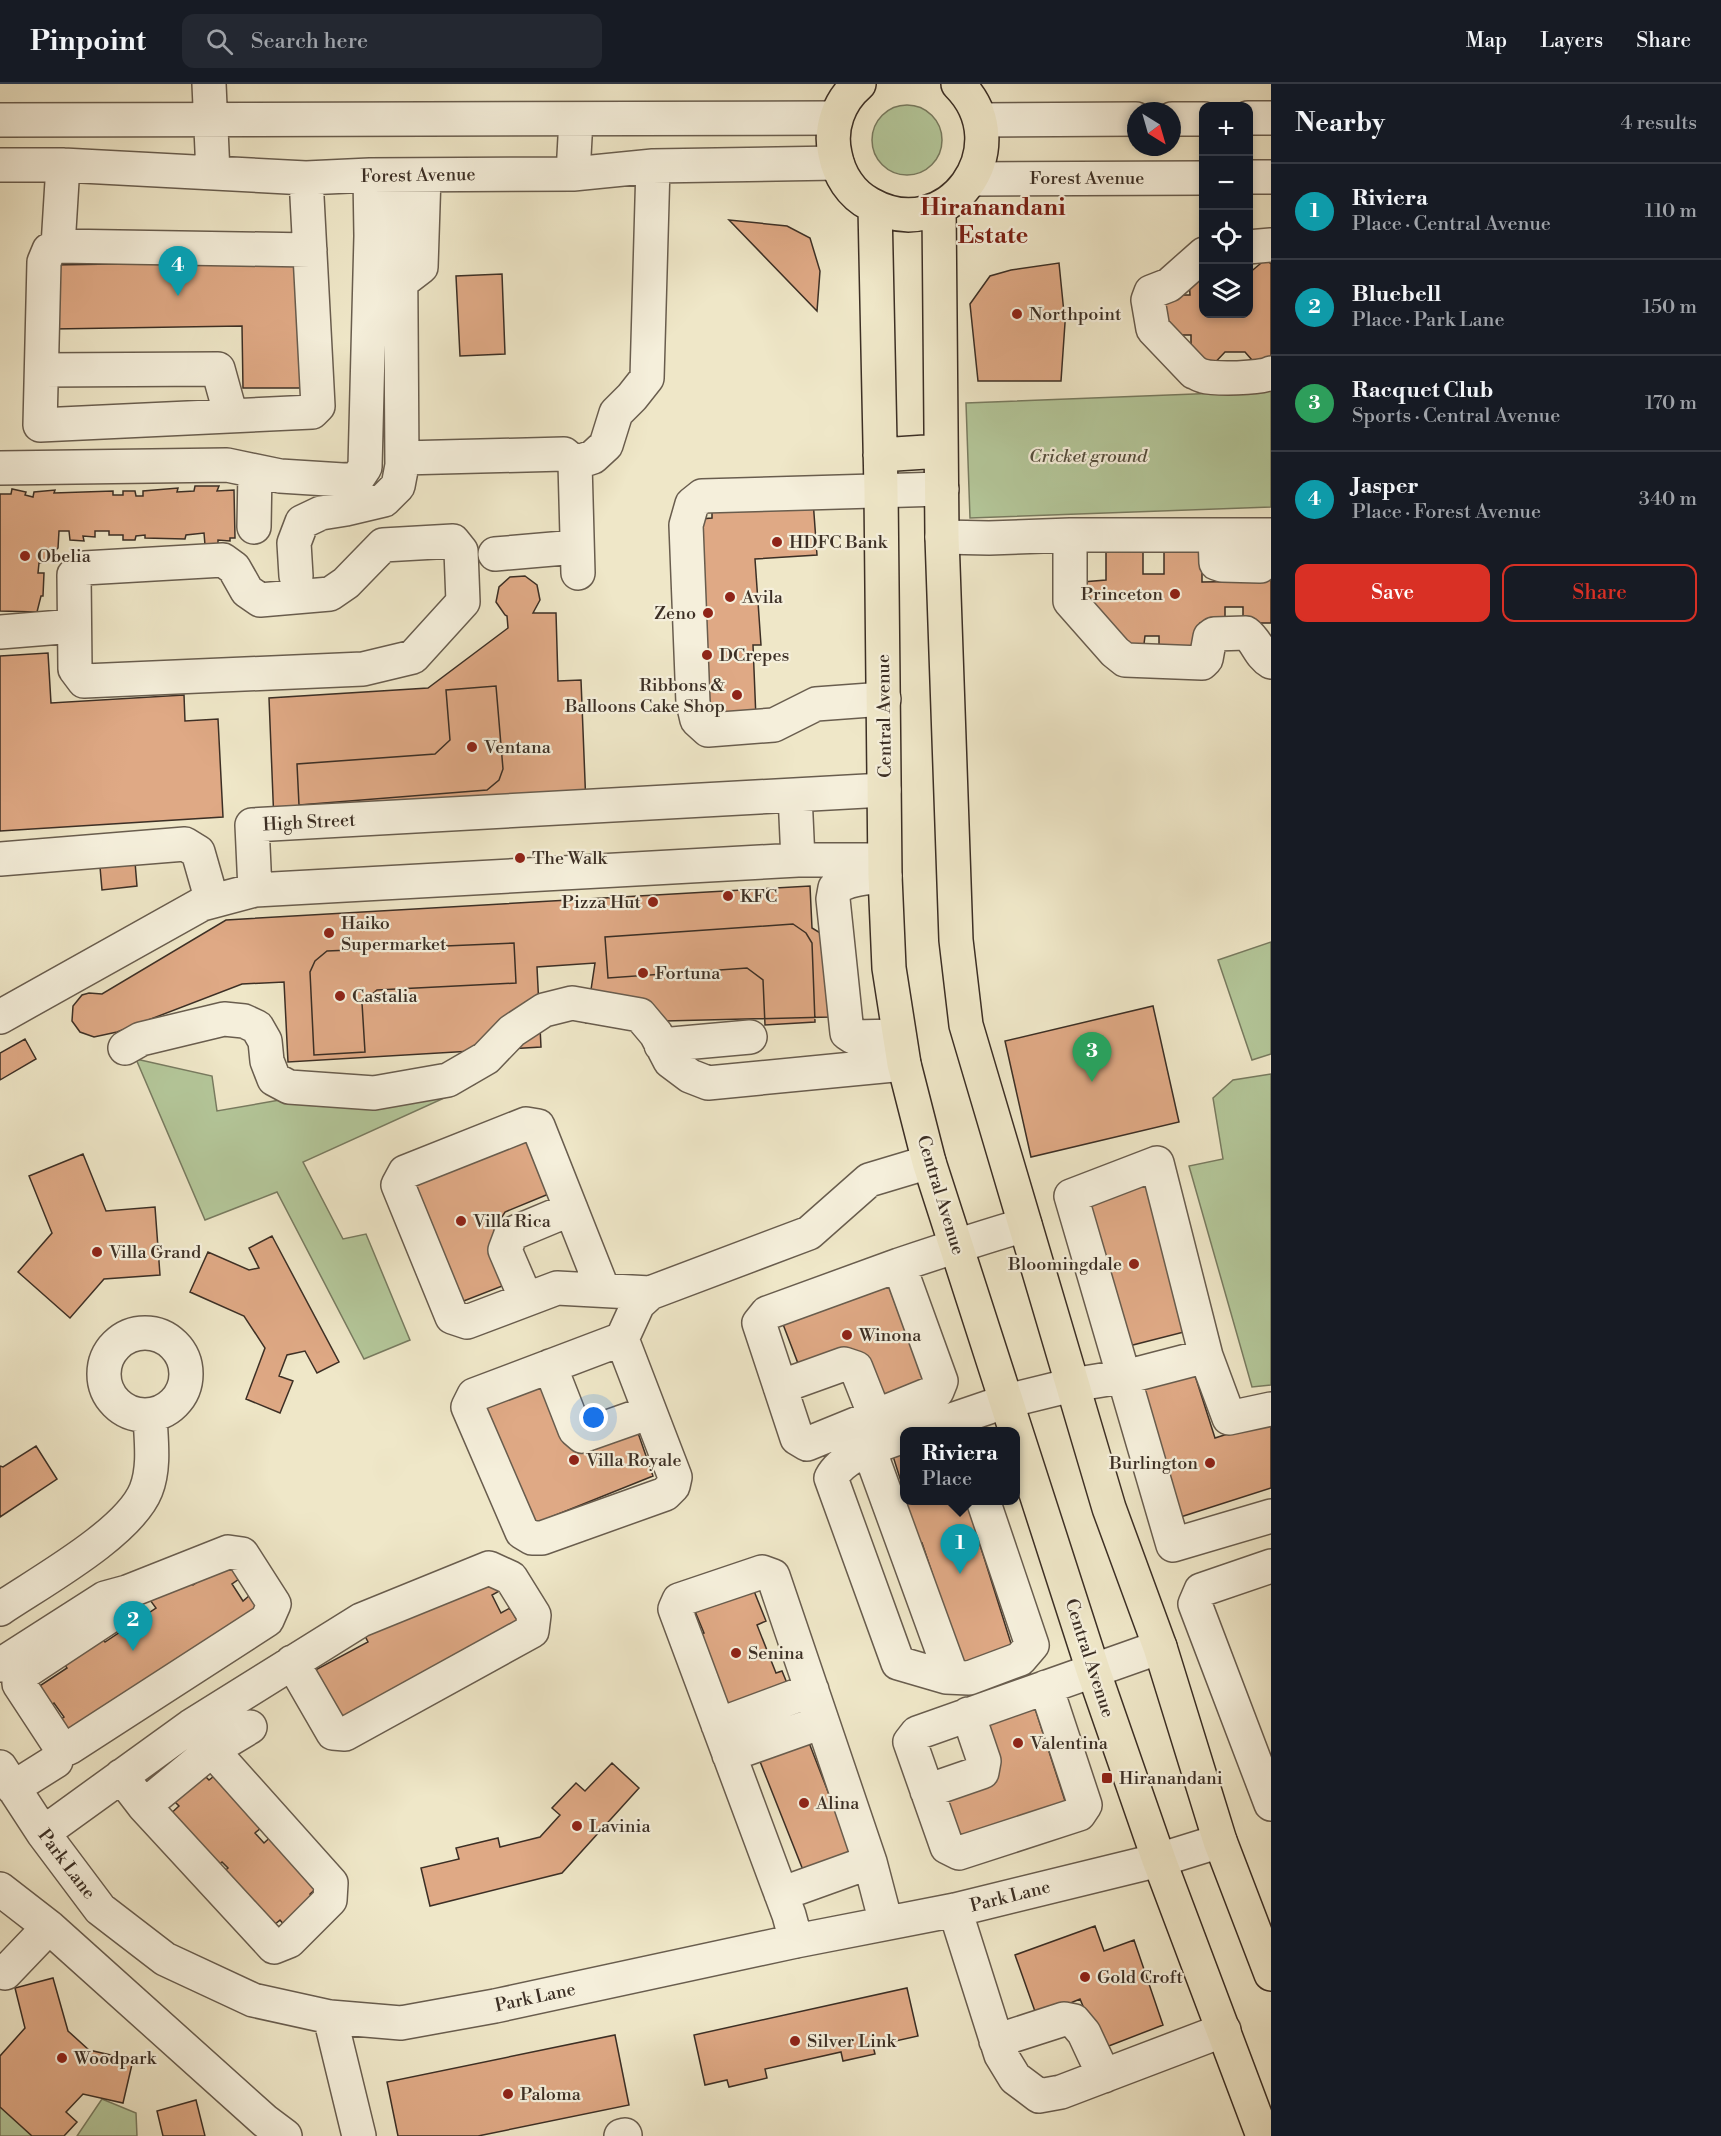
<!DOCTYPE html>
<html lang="en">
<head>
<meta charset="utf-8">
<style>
	body { margin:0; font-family:"Libre Bodoni",serif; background:#242831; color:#f1f3f6 }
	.controls { position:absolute; right:18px; top:18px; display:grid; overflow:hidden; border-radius:12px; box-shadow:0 3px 9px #0003 }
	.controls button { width:54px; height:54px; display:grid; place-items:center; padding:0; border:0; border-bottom:2px solid #363941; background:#171b24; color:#f1f3f6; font:30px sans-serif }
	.compass { position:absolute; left:1127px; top:18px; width:54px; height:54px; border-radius:50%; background:#171b24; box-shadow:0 3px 9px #0003; rotate:143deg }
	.you { position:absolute; left:594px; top:1334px; width:21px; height:21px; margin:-15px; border:4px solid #fff; border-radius:50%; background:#1a73e8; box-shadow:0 0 0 9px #1a73e833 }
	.badge { display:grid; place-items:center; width:39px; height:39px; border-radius:50%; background:#d93025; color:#fff; font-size:20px; font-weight:700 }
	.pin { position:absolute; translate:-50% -50px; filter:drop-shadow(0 2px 3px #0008) }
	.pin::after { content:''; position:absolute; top:32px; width:21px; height:18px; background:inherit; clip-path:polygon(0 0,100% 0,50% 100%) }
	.popup { position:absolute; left:900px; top:1343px; width:120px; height:78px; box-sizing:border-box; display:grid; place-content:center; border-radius:12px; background:#171b24; filter:drop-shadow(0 2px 4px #0005); font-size:20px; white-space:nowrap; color:#9ea1a6 }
	.popup b { font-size:22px; color:#f1f3f6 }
	.popup::after { content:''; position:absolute; left:50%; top:100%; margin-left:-12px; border:12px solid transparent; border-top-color:#171b24 }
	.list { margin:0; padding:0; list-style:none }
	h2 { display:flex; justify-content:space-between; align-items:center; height:78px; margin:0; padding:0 24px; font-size:26px }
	h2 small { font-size:20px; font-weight:400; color:#9ea1a6 }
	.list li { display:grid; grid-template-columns:39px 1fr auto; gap:18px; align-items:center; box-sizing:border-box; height:96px; padding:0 24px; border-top:2px solid #363941 }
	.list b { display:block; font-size:22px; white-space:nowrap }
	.list p { margin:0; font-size:20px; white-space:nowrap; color:#9ea1a6 }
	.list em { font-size:20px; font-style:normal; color:#9ea1a6 }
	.actions { display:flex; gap:12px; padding:18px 24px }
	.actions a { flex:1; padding:14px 0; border:2px solid #d93025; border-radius:12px; text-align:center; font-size:21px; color:#d93025 }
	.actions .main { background:#d93025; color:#fff }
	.icon { flex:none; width:33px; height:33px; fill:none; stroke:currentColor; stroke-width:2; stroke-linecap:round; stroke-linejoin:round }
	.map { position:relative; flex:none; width:1271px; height:2052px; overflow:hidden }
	header { display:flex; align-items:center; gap:36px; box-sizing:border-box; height:84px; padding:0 30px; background:#171b24; border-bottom:2px solid #363941 }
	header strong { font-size:28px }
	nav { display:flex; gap:33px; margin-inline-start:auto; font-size:21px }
	.search { width:420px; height:54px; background:#242831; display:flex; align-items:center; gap:15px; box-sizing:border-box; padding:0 21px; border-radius:12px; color:#9ea1a6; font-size:22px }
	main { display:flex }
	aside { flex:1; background:#171b24 }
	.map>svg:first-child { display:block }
	.green { fill:#b4c79a; stroke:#787b60; stroke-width:1.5 }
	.building { fill:#dfa985; stroke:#3c2f25; stroke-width:1.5 }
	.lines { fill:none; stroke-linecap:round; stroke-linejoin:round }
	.minor-casing { stroke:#695d4e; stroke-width:36 }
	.major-casing { stroke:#3c2f25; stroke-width:36 }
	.minor { stroke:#f5efdb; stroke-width:33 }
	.major { stroke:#efe7c8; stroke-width:33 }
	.poi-dot { fill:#8f2418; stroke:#f5efdb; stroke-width:2 }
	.labels { text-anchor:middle; stroke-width:4.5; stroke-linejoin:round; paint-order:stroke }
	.street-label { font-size:18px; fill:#3c2f25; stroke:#f5efdb }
	.poi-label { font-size:18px; fill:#3c2f25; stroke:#f5efdb; text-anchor:start }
	.park-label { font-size:18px; font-style:italic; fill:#544d3c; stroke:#f5efdb }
	.district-label { font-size:24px; font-weight:bold; fill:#7a1f14; stroke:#f5efdb }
</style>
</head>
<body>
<header>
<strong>Pinpoint</strong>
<div class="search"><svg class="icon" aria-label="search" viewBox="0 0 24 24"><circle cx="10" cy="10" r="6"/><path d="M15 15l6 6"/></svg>Search here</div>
<nav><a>Map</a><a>Layers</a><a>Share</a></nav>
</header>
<main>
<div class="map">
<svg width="1271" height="2052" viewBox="0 0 1271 2052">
	<rect width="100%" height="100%" fill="#efe7c8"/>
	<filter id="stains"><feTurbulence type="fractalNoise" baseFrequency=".00333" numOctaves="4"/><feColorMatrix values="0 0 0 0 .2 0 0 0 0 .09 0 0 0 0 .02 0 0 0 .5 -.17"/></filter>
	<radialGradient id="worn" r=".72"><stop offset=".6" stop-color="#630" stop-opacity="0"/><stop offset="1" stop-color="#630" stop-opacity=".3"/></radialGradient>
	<path class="green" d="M872 56a35 35 0 1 1 70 0a35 35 0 1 1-70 0Z
		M1271,307V423L970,434L966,319Z
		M1271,858V970L1252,976L1218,876Z
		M136,975L212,992L217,1027L474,982L475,1000L303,1078L343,1155L366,1150L410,1256L364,1275L277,1108L205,1136Z
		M1271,990V1301L1252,1303L1189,1082L1223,1075L1213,1014L1233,996Z
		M0,2015L43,2052H0Z
		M102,2015L136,2029L137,2052H77Z"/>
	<path class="building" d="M729,136L787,142L810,154L820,187L817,227Z
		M1266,175L1271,180V276L1259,284L1245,268H1225L1208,286L1191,266V251H1163L1154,211H1190L1189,194L1204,181V230H1248V190Z
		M303,177L304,304H243L242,242L53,245L52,181Z
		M1059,179L1065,239L1061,297H978L970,220L990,192L1011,186Z
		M502,190L505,270L460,272L456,192Z
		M195,402H219L217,407L234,406L235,454H230V457L218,456V461H205L204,449L186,451L185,455L145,454V451L136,452L135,456H123V451H109V447H95V453L83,452L84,457L70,456L69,447H59L58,464L43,479H39L38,489H44L43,512H41L37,528L0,527V410H11L12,405L26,408L25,411L33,413L34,408L55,406L54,409L113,407V411H123V407H135L136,412H143V407L178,404L177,408L194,407Z
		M813,416L817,471L755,475L761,561H753L756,635L711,637L703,551L700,435L712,434V423Z
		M1106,459H1143V490H1164V459H1202V498L1267,497L1269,460L1271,459V539H1243V523H1225V539H1200L1201,573L1159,574V552H1145L1143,568L1086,536L1082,498L1106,496Z
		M525,492L537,501L540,516L533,529H556L558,597L581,596L586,722L274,739L269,614L428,604L508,544L507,532L505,531L496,518L499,503L510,493Z
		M48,569L51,619L184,611L185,637L218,635L223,733L0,747V572Z
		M496,602L503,685L499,696L487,706L299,721L297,680L435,670L450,656L446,606Z
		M135,778L137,802L102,806L100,783Z
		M810,802L812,844L822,850L830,933L586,939L595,879L537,883L541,963L288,978L284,898L242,900L117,948L94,953L80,948L72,937L73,922L82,911L89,909L102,910L226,836Z
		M793,840L806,849L812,859L815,938L765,941L763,896L747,884L608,894L605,853Z
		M514,859L516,899L377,906L362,919L365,968L314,971L310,888L315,877L327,867Z
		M1153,922L1179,1038L1031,1073L1005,957Z
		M25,955L36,975L0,996V969Z
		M526,1046L551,1109L505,1128L494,1146L493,1157L510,1199L456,1220L406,1095Z
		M83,1070L106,1127L155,1123L160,1191L104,1195L70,1234L18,1188L52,1149L29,1092Z
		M1147,1097L1184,1248L1121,1264L1085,1112Z
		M272,1152L339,1278L317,1289L305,1267L287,1271L279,1292L293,1297L280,1329L246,1315L265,1264L244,1232L190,1208L208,1168L249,1186L259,1184L249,1164Z
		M889,1203L928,1308L881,1324L857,1268L799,1282L781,1235Z
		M1192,1282L1215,1354L1271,1336V1404L1168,1437L1125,1304Z
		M540,1301L557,1344L637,1346L653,1392L526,1443L479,1325Z
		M36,1362L57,1395L0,1433V1382L3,1383Z
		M904,1364V1407L892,1369Z
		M904,1414V1416H966L1014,1569L964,1585L922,1459L911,1462L896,1417Z
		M228,1477L239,1495L232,1500L243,1517L250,1511L258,1523L66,1651L57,1638L64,1633L54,1619L47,1624L35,1605L67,1584L61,1576L99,1550L105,1558L156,1524L150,1516L187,1492L193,1501Z
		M494,1489L503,1505L492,1511L501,1529L510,1524L520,1542L335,1645L306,1591L368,1558L363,1548Z
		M750,1497L766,1537L757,1541L776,1589L782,1587L791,1609L732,1633L697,1551L704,1549L692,1520Z
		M1031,1612L1068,1726L954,1761L940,1713L998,1690L981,1628Z
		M806,1651L851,1767L803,1786L757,1670Z
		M612,1679L639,1704L562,1789L430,1822L421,1784L459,1775L456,1764L498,1754L500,1763L540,1753L560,1731L552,1724L576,1699L585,1707Z
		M218,1689L267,1739L255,1749L264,1759L276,1748L321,1800L310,1810L315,1816L285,1842L280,1836L265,1849L217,1794L228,1784L222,1778L211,1788L165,1735L179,1722L173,1716L203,1690L209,1696Z
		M1095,1842L1104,1867L1134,1856L1163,1941L1101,1965L1080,1915L1037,1933L1015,1871Z
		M53,1894L68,1947L89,1966L133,1976L123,2019L83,2010L66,2028L77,2038L64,2052H32L0,2023V1972L25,1944L15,1904Z
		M907,1904L918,1952L873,1962L875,1970L843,1977L841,1968L765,1985L767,1994L729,2003L727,1996L705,2001L694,1951Z
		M615,1951L629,2021L478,2052H398L387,1998Z
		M196,2016L205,2052H163L157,2027Z"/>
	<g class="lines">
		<g class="minor-casing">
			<path id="minor" d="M209,0L213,89
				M1248,34H1271
				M1172,35H1204
				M0,36L836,34
				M981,36L1136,35
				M0,81H63L306,94L370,91L573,90L653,82L837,79
				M573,90L576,35
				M1248,93H1271
				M306,94L318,322L312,328L40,341L44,178L49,166L58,162L310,166
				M971,95L1204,94
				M58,162L63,81
				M1248,163L1271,161
				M1204,170L1169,201L1151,208L1148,216L1153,245L1194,288C1195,288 1201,292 1203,292C1214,295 1261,295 1271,289
				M408,193L421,183L424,91
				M43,286L218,285L231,332
				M402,374L564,370L575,379L578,489
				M575,379L593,373L606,361L616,329L632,313L647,294L653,82
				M0,384L227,381L280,392L343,396L357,395L365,383L371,152L370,91
				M254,443L255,387
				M1070,451V517L1115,568L1125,576L1202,579L1206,575L1210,553L1214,550L1246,549C1257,557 1259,571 1271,578
				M1215,451L1216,479L1222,481L1260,482L1264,475L1266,451
				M942,453L989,454L1070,451H1271
				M453,457L461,467L463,518L413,573L363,585L84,597L75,585L74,491L84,484L223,476L234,484L247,507L260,516L330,510L346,499L383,461Z
				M495,470L576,463
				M296,492L294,459L302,438L321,429L346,425L384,416L398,402L402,381L400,91
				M0,548L74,542
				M884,615L816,620L774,641L708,646L697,636L693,619L686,441L692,420L702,412L942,405
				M795,711L798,776L255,806L252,741L884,706
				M0,775L185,760L198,768L212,817
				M798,776H884
				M885,792C868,794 850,794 835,804L833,815L847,949L853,953L899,952
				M0,933L202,820L255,806
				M661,961L750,953
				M125,964L141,955L224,935L244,937L257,943L265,957L267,977L274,995L289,1003L374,1009L448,996L486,974L512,947L544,926L572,919L640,931L656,950L670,977L690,992L708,999L904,980
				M899,1181L941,1297L937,1307L807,1360L797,1354L759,1239L767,1229L899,1181C941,1167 983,1153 1025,1141
				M603,1206L538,1042L526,1040L405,1088L398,1101L452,1233L467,1238L557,1204L650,1209
				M526,1215L505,1166L511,1150L571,1125
				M104 1290a41 41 0 1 1 82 0a41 41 0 1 1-82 0Z
				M622,1255L675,1393L673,1402L665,1410L542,1454H532L522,1448L468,1323L474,1311Z
				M622,1255L638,1220L650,1209L809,1149L869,1096L929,1078
				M1206,1272L1157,1079L1071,1112L1173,1461L1271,1432
				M550,1282L575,1346L582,1352L650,1328
				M780,1303L844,1280L856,1284L875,1332
				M916,1348L1007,1317L1072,1301L1133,1291L1206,1272L1229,1334L1271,1325
				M904,1352C880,1361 844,1370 831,1394L898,1579L946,1593L969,1594L1020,1575L1032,1561L983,1416
				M869,1365L952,1593
				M1271,1482L1201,1506L1195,1520L1271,1720
				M0,1525C40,1498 129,1449 146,1406C155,1383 151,1356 150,1332
				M0,1581L105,1514L127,1508L228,1468L242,1470L274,1520L267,1536L69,1664L59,1661L19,1600V1592L119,1526L127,1508
				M1046,1603L1085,1721L1079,1730L959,1769L947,1763L910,1658L917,1649L1160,1563
				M718,1641L812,1606
				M198,1650L212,1666L250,1643
				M729,1671L822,1638
				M0,1683L43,1749L100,1825L165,1875L253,1916L330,1933L401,1939L495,1922L796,1857L955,1826L1159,1776L1220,1757
				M121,1692L144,1722L212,1666L331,1799L330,1816L289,1857L274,1863L144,1722
				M13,1704L56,1677
				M927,1707L982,1688L984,1677L968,1630
				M43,1749L191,1642L361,1536L489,1484L511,1494L534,1531L532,1547L345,1650L333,1649L292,1578
				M0,1805L49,1843L265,2037L285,2052
				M781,1810L870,1778
				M955,1826L1001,1971L1015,1994L1039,2012L1061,2008L1224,1946
				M796,1857L789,1831L675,1525L679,1516L762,1488L773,1492L870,1778L886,1839
				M5,1889L49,1843
				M330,1933L359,2052
				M996,1957L1064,1935L1074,1937L1084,1949L1104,1992
				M621,2052L625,2051"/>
		</g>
		<g class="major-casing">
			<path id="major" d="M859,0C839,17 829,44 835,70C839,91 851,110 870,120C948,164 1021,63 958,0
				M875,123L881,406L885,792L889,884L904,980L929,1078L1093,1586L1159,1776L1263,2052
				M939,124L942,453L956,856L966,941L1109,1424L1160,1563L1220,1757L1271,1890
				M880,371L941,367"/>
		</g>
		<use href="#minor" class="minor"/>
		<use href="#major" class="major"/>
	</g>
	<g class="poi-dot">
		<circle cx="1017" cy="230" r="6"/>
		<circle cx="777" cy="458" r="6"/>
		<circle cx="25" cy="472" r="6"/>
		<circle cx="1175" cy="510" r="6"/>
		<circle cx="730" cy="513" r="6"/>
		<circle cx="708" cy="529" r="6"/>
		<circle cx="707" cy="571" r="6"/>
		<circle cx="737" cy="611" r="6"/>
		<circle cx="472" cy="663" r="6"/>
		<circle cx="520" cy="774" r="6"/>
		<circle cx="728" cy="812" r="6"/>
		<circle cx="653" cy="818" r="6"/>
		<circle cx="329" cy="849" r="6"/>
		<circle cx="643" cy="889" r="6"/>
		<circle cx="340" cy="912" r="6"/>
		<circle cx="461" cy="1137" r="6"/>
		<circle cx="97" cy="1168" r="6"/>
		<circle cx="1134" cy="1180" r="6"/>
		<circle cx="847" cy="1251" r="6"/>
		<circle cx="574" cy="1376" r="6"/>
		<circle cx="1210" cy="1379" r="6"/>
		<circle cx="736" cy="1569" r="6"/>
		<circle cx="1018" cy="1659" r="6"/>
		<rect x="1101" y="1688" width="12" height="12" rx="3"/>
		<circle cx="804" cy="1719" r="6"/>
		<circle cx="577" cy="1742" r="6"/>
		<circle cx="1085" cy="1893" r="6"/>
		<circle cx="795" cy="1957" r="6"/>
		<circle cx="62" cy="1974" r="6"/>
		<circle cx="508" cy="2010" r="6"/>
	</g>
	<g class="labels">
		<g class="street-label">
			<text transform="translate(418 91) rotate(-1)" y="6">Forest Avenue</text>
			<text x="1087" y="100">Forest Avenue</text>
			<text transform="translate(884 632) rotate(-91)" y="6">Central Avenue</text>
			<text transform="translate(309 738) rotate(-3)" y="6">High Street</text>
			<text transform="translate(941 1111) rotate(73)" y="6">Central Avenue</text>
			<text transform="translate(1090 1574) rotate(72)" y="6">Central Avenue</text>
			<text transform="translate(67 1780) rotate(53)" y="6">Park Lane</text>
			<text transform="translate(1010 1812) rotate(-14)" y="6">Park Lane</text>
			<text transform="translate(535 1913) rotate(-12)" y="6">Park Lane</text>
		</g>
		<g class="poi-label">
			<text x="1029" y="236">Northpoint</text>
			<text x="789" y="464">HDFC Bank</text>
			<text x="37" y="478">Obelia</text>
			<text x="1163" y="516" text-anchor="end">Princeton</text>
			<text x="742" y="519">Avila</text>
			<text x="696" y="535" text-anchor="end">Zeno</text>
			<text x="719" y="577">DCrepes</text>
			<text x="725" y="607" text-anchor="end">Ribbons &amp;<tspan x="725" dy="21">Balloons Cake Shop</tspan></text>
			<text x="484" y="669">Ventana</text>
			<text x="532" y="780">The Walk</text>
			<text x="740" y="818">KFC</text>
			<text x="641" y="824" text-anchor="end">Pizza Hut</text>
			<text x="341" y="845">Haiko<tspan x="341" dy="21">Supermarket</tspan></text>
			<text x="655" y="895">Fortuna</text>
			<text x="352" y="918">Castalia</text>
			<text x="473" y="1143">Villa Rica</text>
			<text x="109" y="1174">Villa Grand</text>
			<text x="1122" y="1186" text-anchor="end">Bloomingdale</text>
			<text x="859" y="1257">Winona</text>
			<text x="586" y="1382">Villa Royale</text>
			<text x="1198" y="1385" text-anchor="end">Burlington</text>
			<text x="748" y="1575">Senina</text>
			<text x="1030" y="1665">Valentina</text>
			<text x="1119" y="1700">Hiranandani</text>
			<text x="816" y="1725">Alina</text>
			<text x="589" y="1748">Lavinia</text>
			<text x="1097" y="1899">Gold Croft</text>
			<text x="807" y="1963">Silver Link</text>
			<text x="74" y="1980">Woodpark</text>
			<text x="520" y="2016">Paloma</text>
		</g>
		<g class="park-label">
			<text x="1088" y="378">Cricket ground</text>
		</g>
		<g class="district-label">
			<text x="993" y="131">Hiranandani<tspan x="993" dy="28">Estate</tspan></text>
		</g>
	</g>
	<rect width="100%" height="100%" filter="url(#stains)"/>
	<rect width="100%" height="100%" fill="url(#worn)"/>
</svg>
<div class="controls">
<button>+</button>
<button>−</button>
<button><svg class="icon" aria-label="locate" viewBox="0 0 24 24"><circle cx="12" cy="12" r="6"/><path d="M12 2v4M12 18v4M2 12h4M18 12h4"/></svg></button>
<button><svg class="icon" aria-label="layers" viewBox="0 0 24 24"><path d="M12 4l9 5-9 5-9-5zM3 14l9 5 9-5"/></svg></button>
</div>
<svg class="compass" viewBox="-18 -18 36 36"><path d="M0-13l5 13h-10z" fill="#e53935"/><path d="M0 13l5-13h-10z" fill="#9ea1a6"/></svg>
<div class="you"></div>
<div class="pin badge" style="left:960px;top:1490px;background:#0f9aa8">1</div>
<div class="popup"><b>Riviera</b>Place</div>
<div class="pin badge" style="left:133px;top:1567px;background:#0f9aa8">2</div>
<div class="pin badge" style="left:1092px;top:998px;background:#2e9e5b">3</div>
<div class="pin badge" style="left:178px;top:212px;background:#0f9aa8">4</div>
</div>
<aside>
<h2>Nearby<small>4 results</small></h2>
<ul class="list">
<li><span class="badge" style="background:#0f9aa8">1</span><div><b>Riviera</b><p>Place · Central Avenue</p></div><em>110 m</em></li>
<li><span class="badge" style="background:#0f9aa8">2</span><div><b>Bluebell</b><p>Place · Park Lane</p></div><em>150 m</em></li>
<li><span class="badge" style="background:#2e9e5b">3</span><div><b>Racquet Club</b><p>Sports · Central Avenue</p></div><em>170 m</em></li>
<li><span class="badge" style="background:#0f9aa8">4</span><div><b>Jasper</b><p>Place · Forest Avenue</p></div><em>340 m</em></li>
</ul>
<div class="actions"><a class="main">Save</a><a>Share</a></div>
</aside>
</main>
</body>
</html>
